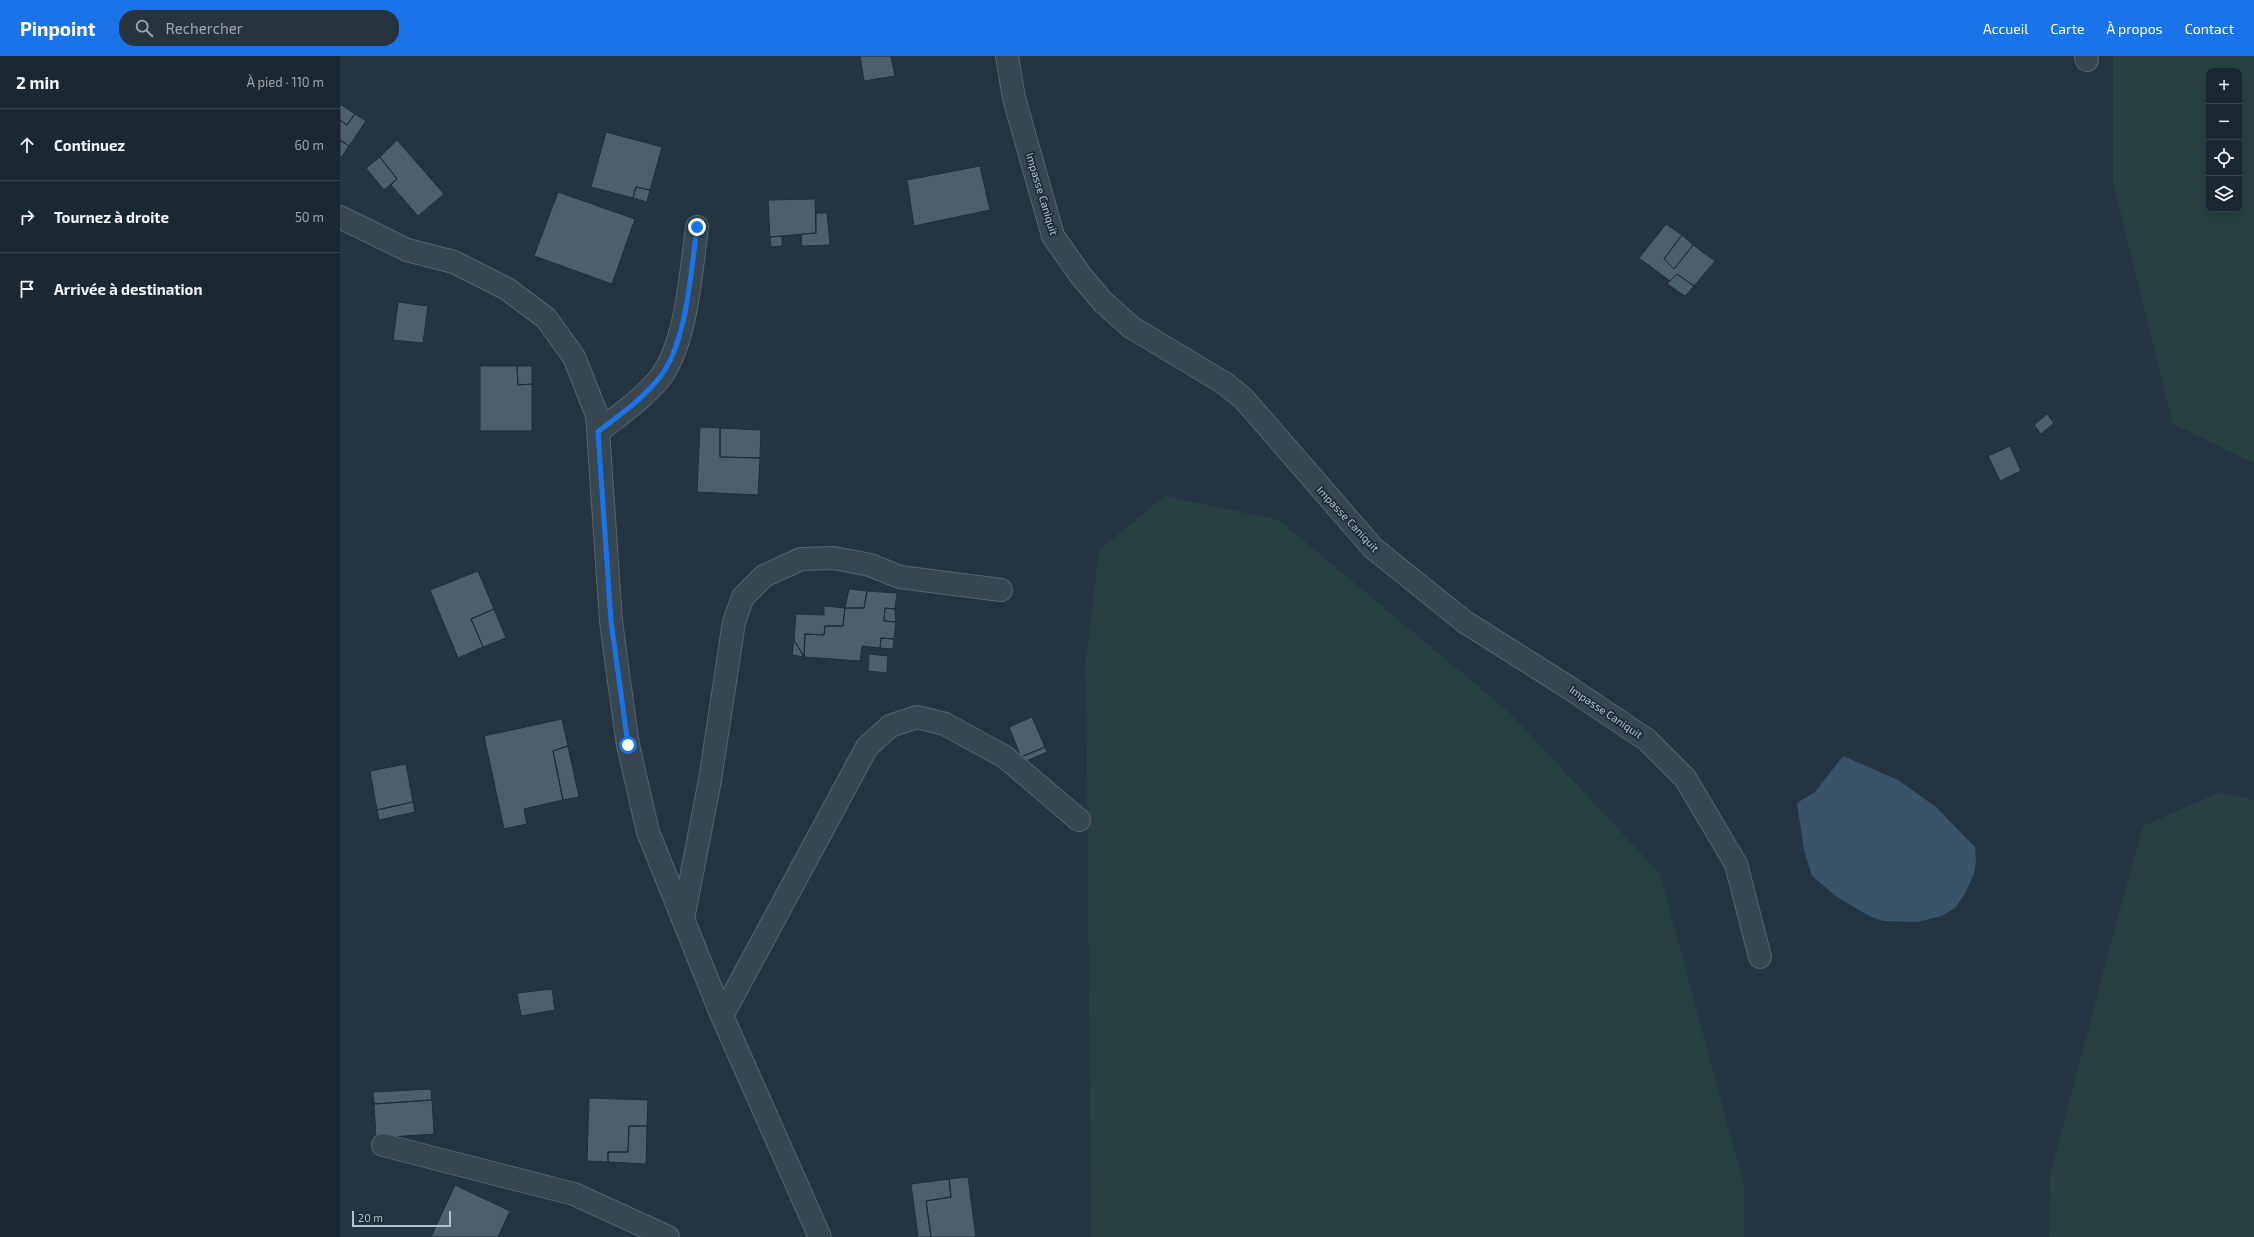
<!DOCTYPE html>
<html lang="fr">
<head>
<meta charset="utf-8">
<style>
	body { margin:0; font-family:"Exo 2",sans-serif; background:#28343d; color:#f1f3f6 }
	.controls { position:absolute; right:12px; top:12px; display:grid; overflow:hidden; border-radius:8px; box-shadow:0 4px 16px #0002 }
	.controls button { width:36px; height:36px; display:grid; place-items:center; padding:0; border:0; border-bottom:1px solid #39444d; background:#1b2831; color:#f1f3f6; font:20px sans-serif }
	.scale { position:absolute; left:12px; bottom:10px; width:99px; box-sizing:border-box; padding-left:4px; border:2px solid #b4c1cb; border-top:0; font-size:11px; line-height:14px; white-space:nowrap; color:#b4c1cb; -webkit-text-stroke:3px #1d2b35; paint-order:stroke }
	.stop { position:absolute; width:12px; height:12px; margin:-9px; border:3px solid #1a73e8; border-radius:50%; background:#fff }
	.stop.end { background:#1a73e8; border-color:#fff; box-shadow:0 1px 4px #0008 }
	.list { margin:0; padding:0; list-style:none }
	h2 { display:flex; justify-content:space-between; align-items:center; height:52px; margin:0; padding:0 16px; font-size:17px }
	h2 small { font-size:13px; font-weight:400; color:#a0a6ab }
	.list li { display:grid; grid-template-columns:26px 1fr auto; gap:12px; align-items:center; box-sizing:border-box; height:72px; padding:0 16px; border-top:1px solid #39444d }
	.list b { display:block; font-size:15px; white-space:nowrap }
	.list em { font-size:13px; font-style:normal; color:#a0a6ab }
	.icon { flex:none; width:22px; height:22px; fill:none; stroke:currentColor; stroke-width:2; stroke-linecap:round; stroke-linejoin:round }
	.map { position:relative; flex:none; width:1914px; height:1181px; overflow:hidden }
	header { display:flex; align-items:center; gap:24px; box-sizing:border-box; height:56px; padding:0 20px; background:#1a73e8; color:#fff }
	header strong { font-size:19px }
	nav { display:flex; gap:22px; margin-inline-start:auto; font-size:14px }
	.search { width:280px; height:36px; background:#28343d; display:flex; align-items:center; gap:10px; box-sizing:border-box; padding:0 14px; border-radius:16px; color:#a0a6ab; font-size:15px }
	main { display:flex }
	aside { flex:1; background:#1b2831 }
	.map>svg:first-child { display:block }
	.green { fill:#264140; fill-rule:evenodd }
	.water { fill:#375468 }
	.building { fill:#4c5f6c; stroke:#1f2d37 }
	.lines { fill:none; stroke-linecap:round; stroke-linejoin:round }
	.minor-casing { stroke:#56646e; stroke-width:24 }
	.minor { stroke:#384650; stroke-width:22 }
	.route { stroke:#1a73e8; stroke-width:5 }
	.labels { text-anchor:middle; stroke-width:3.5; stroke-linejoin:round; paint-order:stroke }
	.street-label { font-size:11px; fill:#b4c1cb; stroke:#1d2b35 }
</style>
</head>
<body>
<header>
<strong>Pinpoint</strong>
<div class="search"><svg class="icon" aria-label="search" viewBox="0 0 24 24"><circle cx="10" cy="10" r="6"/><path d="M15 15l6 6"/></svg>Rechercher</div>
<nav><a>Accueil</a><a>Carte</a><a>À propos</a><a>Contact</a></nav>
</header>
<main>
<aside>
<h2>2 min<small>À pied · 110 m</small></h2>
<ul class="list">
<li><svg class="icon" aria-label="ahead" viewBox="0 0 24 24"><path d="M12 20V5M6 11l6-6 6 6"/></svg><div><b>Continuez</b></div><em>60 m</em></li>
<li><svg class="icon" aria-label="right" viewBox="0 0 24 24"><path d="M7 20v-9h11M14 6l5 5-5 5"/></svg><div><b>Tournez à droite</b></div><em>50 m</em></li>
<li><svg class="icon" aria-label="arrive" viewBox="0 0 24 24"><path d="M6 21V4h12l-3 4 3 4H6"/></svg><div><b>Arrivée à destination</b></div></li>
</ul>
</aside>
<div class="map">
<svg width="1914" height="1181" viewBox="0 0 1914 1181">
	<rect width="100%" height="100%" fill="#243541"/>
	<path class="green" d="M1773,0H1914V407L1833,368L1773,126ZM1869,15H1899V153H1869Z
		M825,440L939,464L1169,656L1320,818L1404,1130V1181H751L746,602L759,494Z
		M1880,736L1914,744V1181H1709L1710,1120L1774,875L1803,770Z"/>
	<path class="water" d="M1503,700L1558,724L1596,751L1635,791L1636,805L1634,818L1624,839L1615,852L1602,860L1577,866L1544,865L1531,861L1497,841L1472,820L1464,794L1457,747L1475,736Z"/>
	<path class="building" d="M520,0H551L555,20L524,25Z
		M0,48L15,58L7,69L0,64Z
		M15,58L26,65L9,90L0,84V64L7,69Z
		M266,76L322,91L310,134L296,131L293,142L251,131Z
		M0,84L9,90L1,102L0,101Z
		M57,84L104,138L78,160L51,129L57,123L40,101Z
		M40,101L57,123L44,134L26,112Z
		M640,110L650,154L574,170L567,124Z
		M296,131L310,134L307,146L293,142Z
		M218,136L295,163L272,228L194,200Z
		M475,143L476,177L430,181L428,144Z
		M476,157H487L490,189L461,190L462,178L476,177Z
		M1326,168L1342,179L1324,203L1334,213L1353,189L1375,205L1354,230L1337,218L1330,225L1299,202Z
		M1342,179L1353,189L1334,213L1324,203Z
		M442,180V190L431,191L430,181Z
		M1337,218L1354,230L1345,240L1327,228Z
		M58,246L88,250L83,287L53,284Z
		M140,310H177L178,329L192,328V375H140Z
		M177,310H192V328L178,329Z
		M1707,358L1714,367L1701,378L1694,369Z
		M360,371L380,372V401L420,402L418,439L357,436Z
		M380,372L421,374L420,402L380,401Z
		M1670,390L1681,415L1660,425L1648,400Z
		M138,515L154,553L131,563L143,591L118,602L90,534Z
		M509,533L527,535L524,552H505Z
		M527,535L557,537L555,553L545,552L544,565L556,566L554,583L541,582L540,592L522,590L520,605L464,601L465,578L484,579L485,570H503L505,552H524Z
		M484,550L505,552L503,570H485L484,579L465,578L464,601L454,584L456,558L484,559Z
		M545,552L555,553L556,566L544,565Z
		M154,553L166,582L143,591L131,563Z
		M541,582L554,583L553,593L540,592Z
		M454,584L464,601L452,599Z
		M529,598L548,600L547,617L528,615Z
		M692,661L705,691L681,701L669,671Z
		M222,663L228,690L213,695L223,744L184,753L187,768L164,773L144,680Z
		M228,690L239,741L223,744L213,695Z
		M705,691L707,696L684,706L681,701Z
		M66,708L73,746L37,754L30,715Z
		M73,746L75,756L39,764L37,754Z
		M212,933L215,954L181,960L177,937Z
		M91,1033L92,1044L34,1048L33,1036Z
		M249,1042L308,1044L307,1070H289L288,1096H268V1106L247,1105Z
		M92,1044L94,1078L36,1082L34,1048Z
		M289,1070H307L306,1108L268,1106V1096H288Z
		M628,1121L636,1181H591L586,1145L611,1141L609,1123Z
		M609,1123L611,1141L586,1145L591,1181H578L571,1128Z
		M115,1129L170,1155L158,1181H91Z"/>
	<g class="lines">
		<g class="minor-casing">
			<path id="minor" d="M667,0L674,42L713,180L741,220L763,246L791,271L884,327L903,342L1033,492L1125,566L1228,631L1307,684L1345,722L1396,808L1420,901
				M1746,0L1747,4
				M0,161L67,194L114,206L167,233L206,262L234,301L257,359L271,565L279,625L288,689L308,776L382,960L480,1181
				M258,376C279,359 303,343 320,322C347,287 351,214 357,171
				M343,863L370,724L394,566L403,541L424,520L461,503L494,502L530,509L560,521L661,534
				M382,960L527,691L550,670L577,661L605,668L665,701L739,764
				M43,1089L234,1138L328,1181"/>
		</g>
		<use href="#minor" class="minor"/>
	</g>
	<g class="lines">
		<path class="route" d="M288,689L271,565L258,376C279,359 303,343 320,321C347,287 351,214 357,171"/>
	</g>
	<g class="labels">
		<g class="street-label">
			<text transform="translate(702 138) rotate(73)" y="4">Impasse Caniquit</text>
			<text transform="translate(1008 463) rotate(47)" y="4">Impasse Caniquit</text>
			<text transform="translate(1266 656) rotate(34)" y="4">Impasse Caniquit</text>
		</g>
	</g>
</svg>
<div class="controls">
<button>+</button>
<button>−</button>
<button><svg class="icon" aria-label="locate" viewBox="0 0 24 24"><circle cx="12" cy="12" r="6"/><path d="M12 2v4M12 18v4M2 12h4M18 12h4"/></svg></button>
<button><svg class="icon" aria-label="layers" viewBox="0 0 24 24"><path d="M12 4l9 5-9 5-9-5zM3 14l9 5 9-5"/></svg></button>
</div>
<div class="scale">20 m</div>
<div class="stop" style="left:288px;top:689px"></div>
<div class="stop end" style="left:357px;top:171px"></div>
</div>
</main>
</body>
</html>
